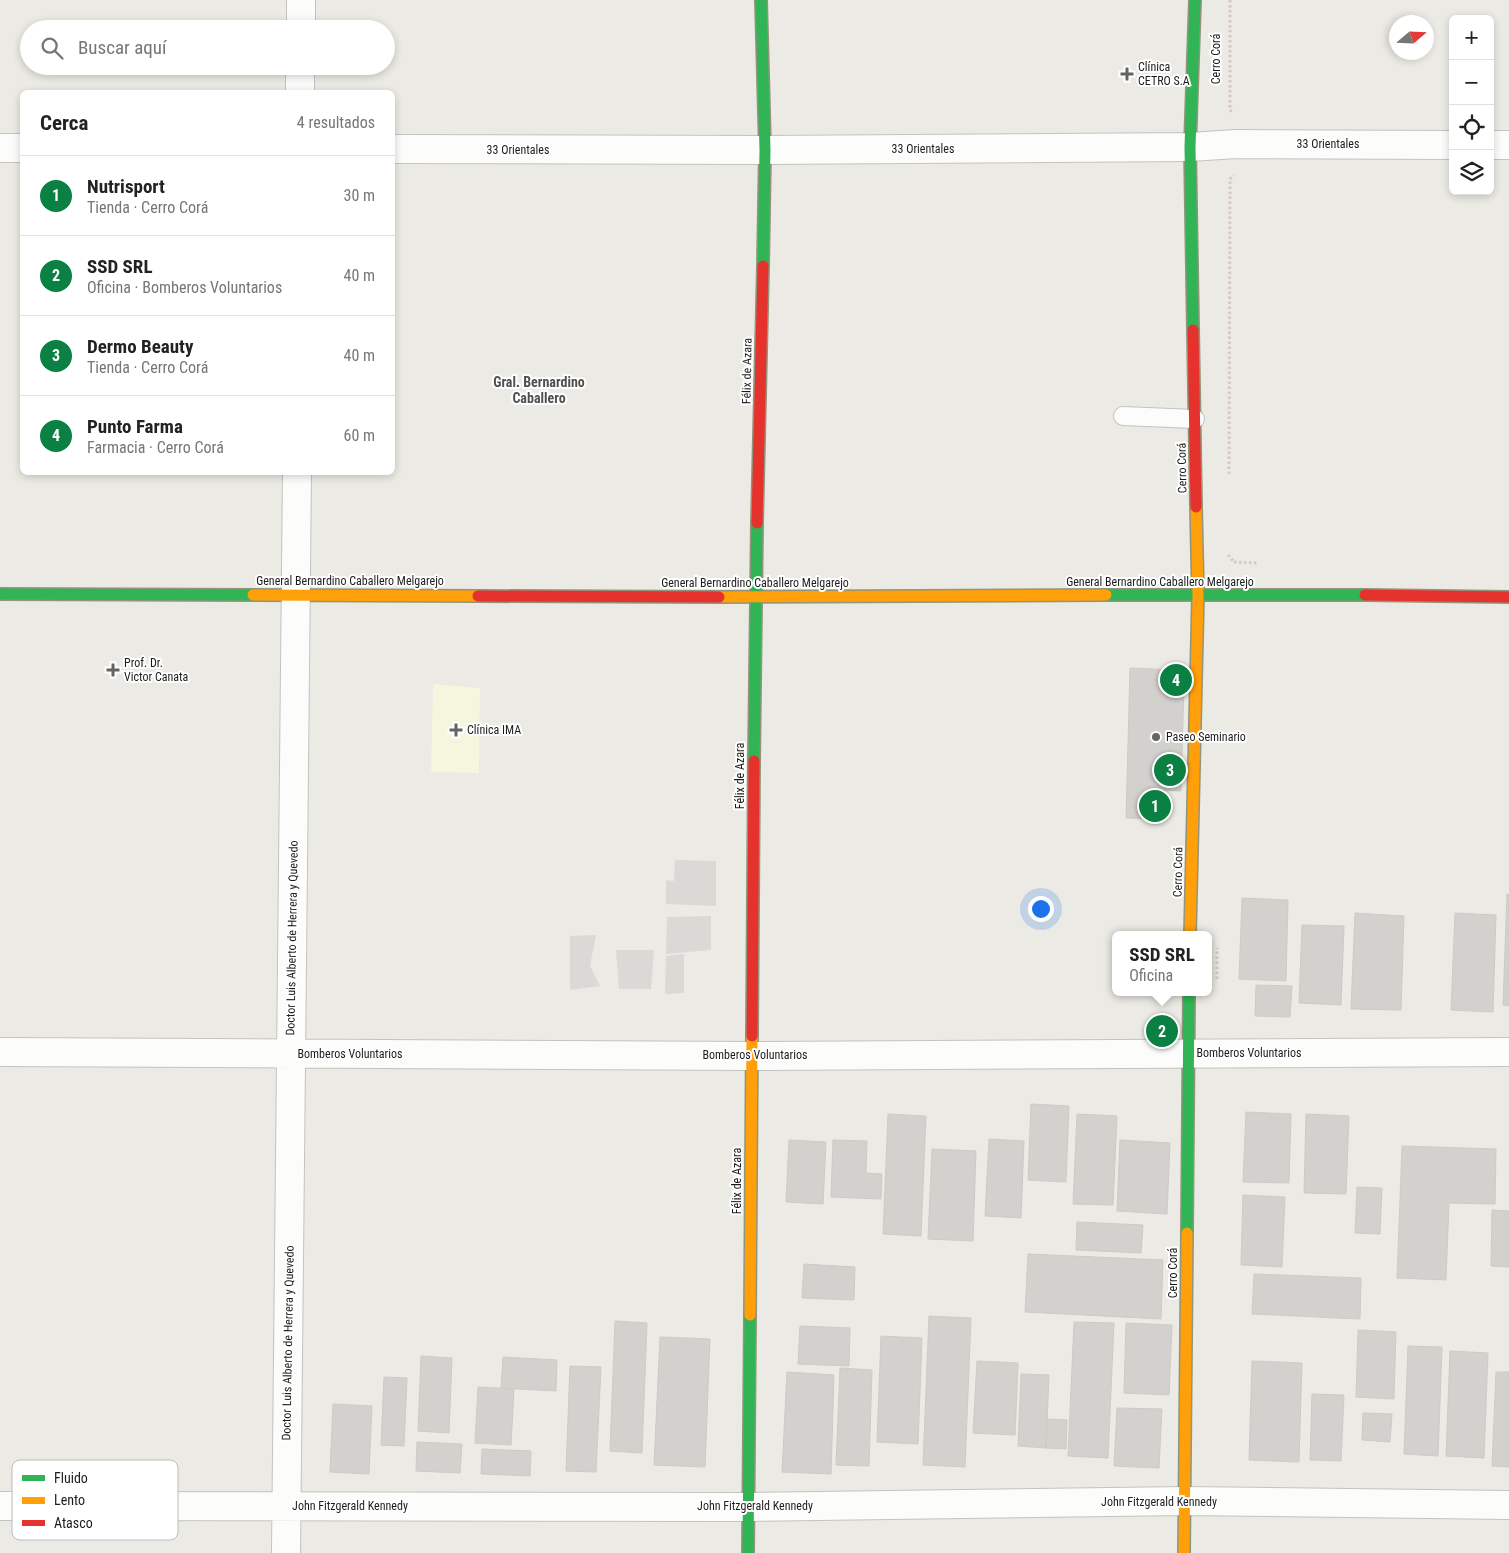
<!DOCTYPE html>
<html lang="es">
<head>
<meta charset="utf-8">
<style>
	body { margin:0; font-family:"Roboto Condensed",sans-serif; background:#f6f6f6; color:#222 }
	.controls { position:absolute; right:15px; top:15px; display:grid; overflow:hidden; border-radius:8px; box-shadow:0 2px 8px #0003 }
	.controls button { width:45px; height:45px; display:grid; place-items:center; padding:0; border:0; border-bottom:1px solid #e0e0e0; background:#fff; color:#222; font:25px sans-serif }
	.compass { position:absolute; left:1389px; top:15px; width:45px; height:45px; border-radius:50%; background:#fff; box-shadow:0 2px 8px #0003; rotate:71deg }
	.you { position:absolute; left:1040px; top:908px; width:18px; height:18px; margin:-12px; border:4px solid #fff; border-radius:50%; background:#1a73e8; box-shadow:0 0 0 8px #1a73e833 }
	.badge { display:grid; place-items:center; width:32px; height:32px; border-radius:50%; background:#0b8043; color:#fff; font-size:16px; font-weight:700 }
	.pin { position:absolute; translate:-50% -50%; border:2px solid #fff; box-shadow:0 1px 5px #0006 }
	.popup { position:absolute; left:1112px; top:931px; width:100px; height:65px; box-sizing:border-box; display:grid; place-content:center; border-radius:8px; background:#fff; filter:drop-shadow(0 1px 4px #0005); font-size:16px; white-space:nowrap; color:#767676 }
	.popup b { font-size:19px; color:#222 }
	.popup::after { content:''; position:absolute; left:50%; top:100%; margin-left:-10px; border:10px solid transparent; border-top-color:#fff }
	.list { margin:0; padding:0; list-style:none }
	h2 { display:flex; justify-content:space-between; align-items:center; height:65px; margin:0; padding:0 20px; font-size:21px }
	h2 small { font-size:16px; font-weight:400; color:#767676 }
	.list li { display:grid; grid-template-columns:32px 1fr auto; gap:15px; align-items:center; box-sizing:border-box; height:80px; padding:0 20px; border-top:1px solid #e0e0e0 }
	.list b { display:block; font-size:19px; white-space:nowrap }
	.list p { margin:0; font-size:16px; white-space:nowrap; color:#767676 }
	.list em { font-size:16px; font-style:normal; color:#767676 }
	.icon { flex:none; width:28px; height:28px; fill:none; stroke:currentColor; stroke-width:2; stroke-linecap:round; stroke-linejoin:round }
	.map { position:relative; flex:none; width:1509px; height:1553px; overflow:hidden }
	.search { position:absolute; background:#fff; box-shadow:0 2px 8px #0003; left:20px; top:20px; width:375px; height:55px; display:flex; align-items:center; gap:12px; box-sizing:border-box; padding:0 18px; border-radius:28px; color:#767676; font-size:19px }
	.panel { position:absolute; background:#fff; box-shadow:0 2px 8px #0003; left:20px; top:90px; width:375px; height:385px; border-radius:8px }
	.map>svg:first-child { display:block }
	.residential { fill:#dad9d6 }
	.education { fill:#f4f6de }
	.building { fill:#d3d1cd; stroke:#cecbc5 }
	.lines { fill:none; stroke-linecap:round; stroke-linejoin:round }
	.lane-casing { stroke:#c3c3c0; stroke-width:20 }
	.street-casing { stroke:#c3c3c0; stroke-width:30 }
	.fast-casing { stroke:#91957c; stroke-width:14 }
	.slow-casing { stroke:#91957c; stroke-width:14 }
	.jam-casing { stroke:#91957c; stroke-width:14 }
	.path { stroke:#d7c8c3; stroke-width:3; stroke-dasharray:2.5 2.5; stroke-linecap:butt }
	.lane { stroke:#fcfcfb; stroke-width:18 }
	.street { stroke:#fcfcfb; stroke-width:28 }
	.fast { stroke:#30b455; stroke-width:11 }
	.slow { stroke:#ff9f0a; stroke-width:11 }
	.jam { stroke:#e5322d; stroke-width:11 }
	.poi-dot { fill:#646462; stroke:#fff; stroke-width:2 }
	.labels { text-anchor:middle; stroke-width:4; stroke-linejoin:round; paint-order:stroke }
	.street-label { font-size:12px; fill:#1c1c1c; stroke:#fff }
	.poi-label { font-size:12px; fill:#1c1c1c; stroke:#fff; text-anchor:start }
	.neighbourhood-label { font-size:14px; font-weight:bold; fill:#4f4f4f; stroke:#fff }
	.key { fill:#fff; stroke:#bbb; stroke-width:1 }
	.key-label { font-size:14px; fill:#1c1c1c }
</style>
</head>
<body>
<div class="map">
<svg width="1509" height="1553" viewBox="0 0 1509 1553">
	<rect width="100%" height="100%" fill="#ebeae4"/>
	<path class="residential" d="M675,860L716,861V906L666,904V880L674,881Z
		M711,916V950L666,954L667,917Z
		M596,935L590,966L600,986L570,990V936Z
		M616,950H654L651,989H619Z
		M684,954V993L665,994L666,956Z"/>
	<path class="education" d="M433,684L480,688L479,773L431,772Z"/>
	<path class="building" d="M1130,668L1174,670L1184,684L1181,791L1161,790V819L1126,818Z
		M1507,894L1509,895V1006L1503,1005Z
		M1242,898L1288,900L1286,981L1239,979Z
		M1355,913L1404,916L1401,1010L1351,1009Z
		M1455,913L1496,915L1493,1012L1451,1010Z
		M1302,925L1344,926L1341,1005L1299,1003Z
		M1256,985L1292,986L1290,1017L1255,1016Z
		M1031,1104L1069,1106L1066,1182L1028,1180Z
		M1246,1112L1291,1114L1289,1183L1243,1182Z
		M888,1114L926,1116L921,1236L883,1234Z
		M1077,1114L1117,1116L1113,1205L1073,1204Z
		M1306,1114L1349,1116L1346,1194L1304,1193Z
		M989,1139L1024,1141L1021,1218L985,1216Z
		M789,1140L826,1142L823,1204L786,1202Z
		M833,1140L867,1141L866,1173L882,1174L881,1199L831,1197Z
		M1120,1140L1170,1143L1167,1214L1117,1211Z
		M1402,1146L1496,1149L1495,1204L1449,1203L1446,1280L1397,1278Z
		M932,1149L976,1151L973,1241L928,1239Z
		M1357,1187L1382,1188L1380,1234L1355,1233Z
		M1243,1195L1285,1197L1282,1267L1241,1265Z
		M1492,1210L1509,1211V1267L1491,1266Z
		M1077,1222L1143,1225L1141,1253L1076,1250Z
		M1028,1254L1163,1260L1161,1319L1025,1312Z
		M804,1264L855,1267L854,1300L802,1298Z
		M1254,1274L1361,1278L1360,1319L1252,1314Z
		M929,1316L971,1318L965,1467L923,1465Z
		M615,1321L647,1323L642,1453L610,1451Z
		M1074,1322L1114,1323L1108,1458L1068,1456Z
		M1126,1323L1172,1325L1169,1395L1124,1393Z
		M800,1326L850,1328L849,1366L798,1364Z
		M1358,1330L1396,1332L1394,1399L1356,1397Z
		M881,1336L922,1338L918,1444L877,1442Z
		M660,1337L710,1339L705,1467L654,1465Z
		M1408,1346L1442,1347L1438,1456L1404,1454Z
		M1450,1351L1488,1353L1484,1458L1446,1456Z
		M421,1356L452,1358L449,1433L418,1431Z
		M503,1357L557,1360L556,1391L501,1388Z
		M977,1361L1018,1363L1015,1435L973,1433Z
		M1252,1361L1302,1363L1299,1462L1249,1460Z
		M570,1366L601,1367L596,1472L566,1471Z
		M840,1368L872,1370L869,1466L836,1465Z
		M787,1372L834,1375L831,1474L782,1472Z
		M1496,1372H1509V1467L1492,1466Z
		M1021,1374L1049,1375L1046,1448L1018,1446Z
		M384,1377L407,1378L404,1446L381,1445Z
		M478,1387L514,1389L511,1445L475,1443Z
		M1312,1394L1344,1395L1341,1461L1310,1460Z
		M333,1404L372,1406L369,1474L330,1472Z
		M1117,1408L1162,1409L1159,1468L1114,1466Z
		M1363,1413L1392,1414L1390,1442L1362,1440Z
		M1047,1419L1067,1420L1066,1449L1046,1448Z
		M417,1442L462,1444L460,1473L416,1471Z
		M482,1449L531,1451L530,1476L481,1474Z"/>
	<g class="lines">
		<g class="lane-casing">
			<path id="lane" d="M1123,416L1195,419"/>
		</g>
		<g class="street-casing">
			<path id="street" d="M301,29V0
				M300,92V66
				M1490,145H1509
				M0,148H22
				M392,149L765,150L1190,147L1236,144L1453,145
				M0,1052L752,1056L1509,1052
				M0,1506L749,1507L1185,1501L1509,1505
				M286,1553L297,472"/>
		</g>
		<g class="fast-casing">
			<path id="fast" d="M761,0L765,150L763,266
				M1193,330L1190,147L1195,0
				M0,594L253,595
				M1106,595H1365
				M754,761L757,523
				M1187,1233L1189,992
				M748,1553L750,1315"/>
		</g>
		<g class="slow-casing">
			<path id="slow" d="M253,595L478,596
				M719,597L1106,595
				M1190,935L1198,596L1196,507
				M750,1315L752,1036
				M1184,1553L1187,1233"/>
		</g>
		<g class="jam-casing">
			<path id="jam" d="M1193,330L1196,507
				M757,523L763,266
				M1365,595L1509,597
				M478,596L719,597
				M752,1036L754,761"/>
		</g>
		<path class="path" d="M1230,0V110L1233,113
			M1229,474L1230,179L1234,175
			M1228,555L1234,562
			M1234,562L1258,563
			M1217,979V948"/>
		<use href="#lane" class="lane"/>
		<use href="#street" class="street"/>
		<use href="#fast" class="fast"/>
		<use href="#slow" class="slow"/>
		<use href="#jam" class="jam"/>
	</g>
	<g class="poi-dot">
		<path d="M1124.5 66.5h5v5h5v5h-5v5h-5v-5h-5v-5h5z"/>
		<path d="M110.5 662.5h5v5h5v5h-5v5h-5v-5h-5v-5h5z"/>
		<path d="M453.5 722.5h5v5h5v5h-5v5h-5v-5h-5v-5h5z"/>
		<circle cx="1156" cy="737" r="5"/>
	</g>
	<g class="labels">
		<g class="street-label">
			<text transform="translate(1216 59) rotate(-90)" y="4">Cerro Corá</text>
			<text x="1328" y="148">33 Orientales</text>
			<text x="923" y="153">33 Orientales</text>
			<text x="518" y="154">33 Orientales</text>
			<text transform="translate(747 371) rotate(-89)" y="4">Félix de Azara</text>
			<text transform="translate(1182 468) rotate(-91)" y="4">Cerro Corá</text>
			<text x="350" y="585">General Bernardino Caballero Melgarejo</text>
			<text x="1160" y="586">General Bernardino Caballero Melgarejo</text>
			<text x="755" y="587">General Bernardino Caballero Melgarejo</text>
			<text transform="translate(740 776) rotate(-90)" y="4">Félix de Azara</text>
			<text transform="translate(1178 872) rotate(-89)" y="4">Cerro Corá</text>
			<text transform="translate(292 938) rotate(-89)" y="4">Doctor Luis Alberto de Herrera y Quevedo</text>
			<text x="1249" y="1057">Bomberos Voluntarios</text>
			<text x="350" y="1058">Bomberos Voluntarios</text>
			<text x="755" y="1059">Bomberos Voluntarios</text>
			<text transform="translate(737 1181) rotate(-90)" y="4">Félix de Azara</text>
			<text transform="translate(1173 1273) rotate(-90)" y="4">Cerro Corá</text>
			<text transform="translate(288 1343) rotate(-89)" y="4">Doctor Luis Alberto de Herrera y Quevedo</text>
			<text x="1159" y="1506">John Fitzgerald Kennedy</text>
			<text x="350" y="1510">John Fitzgerald Kennedy</text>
			<text x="755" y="1510">John Fitzgerald Kennedy</text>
		</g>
		<g class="poi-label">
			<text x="1138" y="71">Clínica<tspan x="1138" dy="14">CETRO S.A</tspan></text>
			<text x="124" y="667">Prof. Dr.<tspan x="124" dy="14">Victor Canata</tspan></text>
			<text x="467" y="734">Clínica IMA</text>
			<text x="1166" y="741">Paseo Seminario</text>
		</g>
		<g class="neighbourhood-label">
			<text x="539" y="387">Gral. Bernardino<tspan x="539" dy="16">Caballero</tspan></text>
		</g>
	</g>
	<rect x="12" y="1460" width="166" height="80" rx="8" class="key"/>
	<rect x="22" y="1475" width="23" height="6" fill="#30b455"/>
	<rect x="22" y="1497" width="23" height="7" fill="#ff9f0a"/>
	<rect x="22" y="1520" width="23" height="6" fill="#e5322d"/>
	<g class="key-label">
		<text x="54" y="1483">Fluido</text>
		<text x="54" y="1505">Lento</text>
		<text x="54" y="1528">Atasco</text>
	</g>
</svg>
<div class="controls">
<button>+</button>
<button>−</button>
<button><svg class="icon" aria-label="locate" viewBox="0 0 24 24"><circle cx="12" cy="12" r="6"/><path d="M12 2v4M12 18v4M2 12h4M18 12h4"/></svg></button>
<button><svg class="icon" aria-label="layers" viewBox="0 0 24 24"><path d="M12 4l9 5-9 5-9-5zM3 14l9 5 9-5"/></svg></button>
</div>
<svg class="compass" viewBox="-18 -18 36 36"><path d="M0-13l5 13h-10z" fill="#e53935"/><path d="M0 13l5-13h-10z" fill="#767676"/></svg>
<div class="you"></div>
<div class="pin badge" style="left:1155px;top:806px">1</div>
<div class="pin badge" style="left:1162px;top:1031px">2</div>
<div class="popup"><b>SSD SRL</b>Oficina</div>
<div class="pin badge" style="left:1170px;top:770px">3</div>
<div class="pin badge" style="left:1176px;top:680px">4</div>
<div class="search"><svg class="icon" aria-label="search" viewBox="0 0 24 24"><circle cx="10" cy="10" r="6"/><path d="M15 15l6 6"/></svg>Buscar aquí</div>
<section class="panel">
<h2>Cerca<small>4 resultados</small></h2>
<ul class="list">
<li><span class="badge">1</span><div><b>Nutrisport</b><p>Tienda · Cerro Corá</p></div><em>30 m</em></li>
<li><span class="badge">2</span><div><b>SSD SRL</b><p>Oficina · Bomberos Voluntarios</p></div><em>40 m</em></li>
<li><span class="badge">3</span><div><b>Dermo Beauty</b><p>Tienda · Cerro Corá</p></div><em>40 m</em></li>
<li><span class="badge">4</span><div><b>Punto Farma</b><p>Farmacia · Cerro Corá</p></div><em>60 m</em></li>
</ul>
</section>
</div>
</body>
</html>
